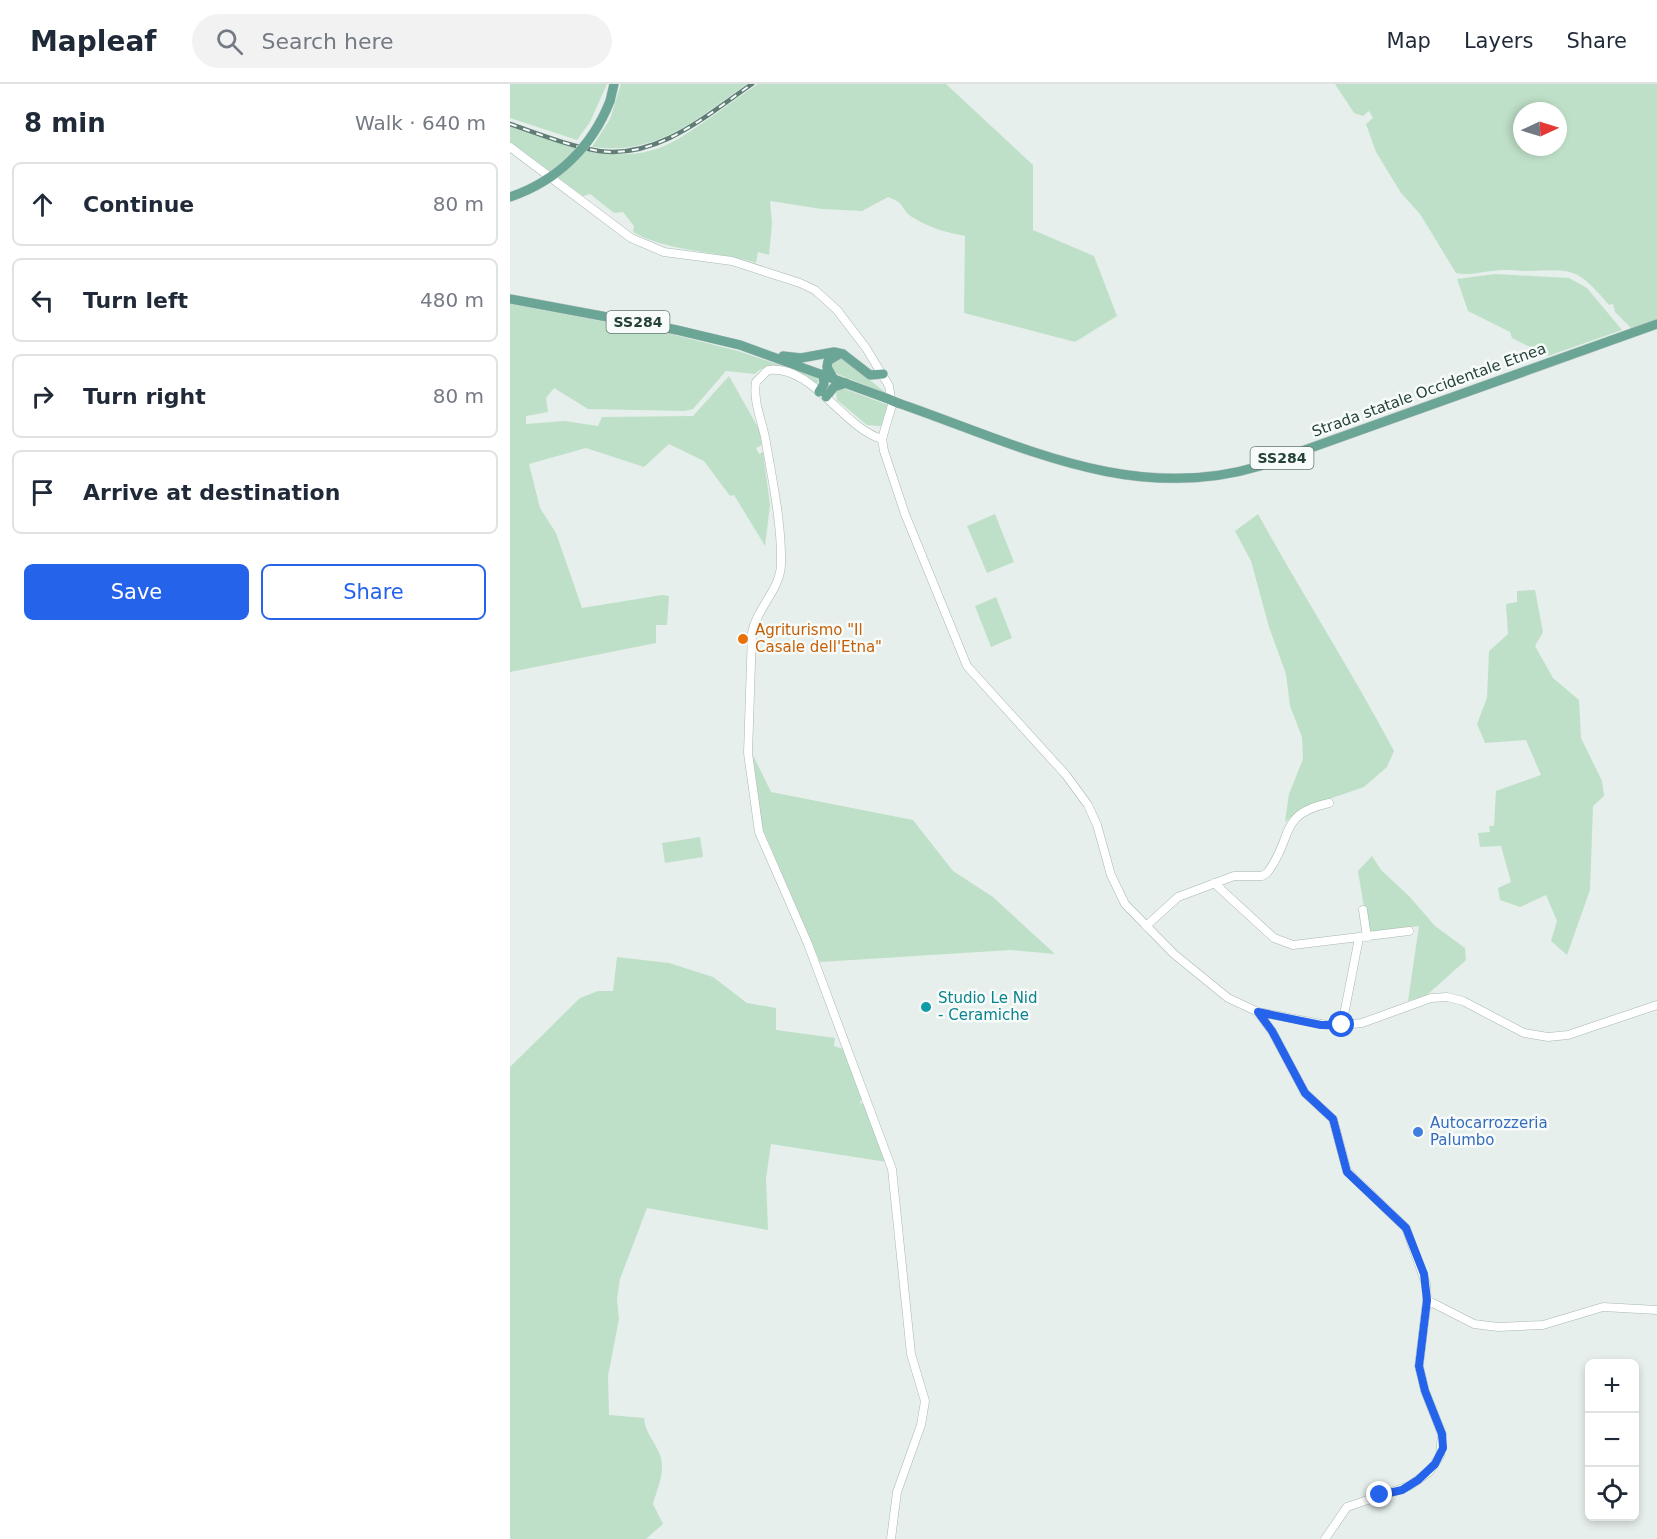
<!DOCTYPE html>
<html lang="en">
<head>
<meta charset="utf-8">
<style>
	body { margin:0; font-family:"DejaVu Sans",sans-serif; background:#f2f2f3; color:#1f2937 }
	.controls { position:absolute; right:18px; bottom:18px; display:grid; overflow:hidden; border-radius:9px; box-shadow:0 3px 9px #0003 }
	.controls button { width:54px; height:54px; display:grid; place-items:center; padding:0; border:0; border-bottom:2px solid #e0e1e3; background:#fff; color:#1f2937; font:30px sans-serif }
	.compass { position:absolute; left:1003px; top:18px; width:54px; height:54px; border-radius:50%; background:#fff; box-shadow:0 3px 9px #0003; rotate:86deg }
	.stop { position:absolute; width:18px; height:18px; margin:-14px; border:4px solid #2563eb; border-radius:50%; background:#fff }
	.stop.end { background:#2563eb; border-color:#fff; box-shadow:0 2px 6px #0008 }
	.list { margin:0; padding:0; list-style:none }
	h2 { display:flex; justify-content:space-between; align-items:center; height:78px; margin:0; padding:0 24px; font-size:26px }
	h2 small { font-size:20px; font-weight:400; color:#747a83 }
	.list li { display:grid; grid-template-columns:39px 1fr auto; gap:18px; align-items:center; box-sizing:border-box; height:84px; margin:0 12px 12px; padding:0 12px; border:2px solid #e0e1e3; border-radius:9px }
	.list b { display:block; font-size:22px; white-space:nowrap }
	.list em { font-size:20px; font-style:normal; color:#747a83 }
	.actions { display:flex; gap:12px; padding:18px 24px }
	.actions a { flex:1; padding:14px 0; border:2px solid #2563eb; border-radius:9px; text-align:center; font-size:21px; color:#2563eb }
	.actions .main { background:#2563eb; color:#fff }
	.icon { flex:none; width:33px; height:33px; fill:none; stroke:currentColor; stroke-width:2; stroke-linecap:round; stroke-linejoin:round }
	.map { position:relative; flex:none; width:1147px; height:1455px; overflow:hidden }
	header { display:flex; align-items:center; gap:36px; box-sizing:border-box; height:84px; padding:0 30px; background:#fff; border-bottom:2px solid #e0e1e3 }
	header strong { font-size:28px }
	nav { display:flex; gap:33px; margin-inline-start:auto; font-size:21px }
	.search { width:420px; height:54px; background:#f2f2f3; display:flex; align-items:center; gap:15px; box-sizing:border-box; padding:0 21px; border-radius:33px; color:#747a83; font-size:22px }
	main { display:flex }
	aside { flex:1; background:#fff }
	.map>svg:first-child { display:block }
	.green { fill:#bfe0c8; fill-rule:evenodd }
	.lines { fill:none; stroke-linecap:round; stroke-linejoin:round }
	.minor-casing { stroke:#a8b8b2; stroke-width:9 }
	.major-casing { stroke:#c2cac8; stroke-width:10 }
	.minor { stroke:#fff; stroke-width:8 }
	.major { stroke:#6aa596; stroke-width:9 }
	.rail-casing { stroke:#5f7d75; stroke-width:4.5 }
	.rail { stroke:#f7fbf9; stroke-width:2; stroke-dasharray:7; stroke-linecap:butt }
	.major-bridge-casing { stroke:#c2cac8; stroke-width:10; stroke-linecap:butt }
	.major-bridge { stroke:#6aa596; stroke-width:9 }
	.route { stroke:#2563eb; stroke-width:8 }
	.food-dot { fill:#e8710a; stroke:#f7fbf9; stroke-width:2 }
	.culture-dot { fill:#0f9aa8; stroke:#f7fbf9; stroke-width:2 }
	.shop-dot { fill:#3f7fe0; stroke:#f7fbf9; stroke-width:2 }
	.labels { text-anchor:middle; stroke-width:5; stroke-linejoin:round; paint-order:stroke }
	.shield { fill:#f7fbf9; stroke:#637a73; stroke-width:1.5 }
	.shield-label { font-size:14px; font-weight:bold; fill:#24423a }
	.street-label { font-size:15px; fill:#24423a; stroke:#f7fbf9 }
	.food-label { font-size:15px; fill:#c56008; stroke:#f7fbf9; text-anchor:start }
	.culture-label { font-size:15px; fill:#0d838f; stroke:#f7fbf9; text-anchor:start }
	.shop-label { font-size:15px; fill:#366cbe; stroke:#f7fbf9; text-anchor:start }
</style>
</head>
<body>
<header>
<strong>Mapleaf</strong>
<div class="search"><svg class="icon" aria-label="search" viewBox="0 0 24 24"><circle cx="10" cy="10" r="6"/><path d="M15 15l6 6"/></svg>Search here</div>
<nav><a>Map</a><a>Layers</a><a>Share</a></nav>
</header>
<main>
<aside>
<h2>8 min<small>Walk · 640 m</small></h2>
<ul class="list">
<li><svg class="icon" aria-label="ahead" viewBox="0 0 24 24"><path d="M12 20V5M6 11l6-6 6 6"/></svg><div><b>Continue</b></div><em>80 m</em></li>
<li><svg class="icon" aria-label="left" viewBox="0 0 24 24"><path d="M17 20v-9H6M10 6l-5 5 5 5"/></svg><div><b>Turn left</b></div><em>480 m</em></li>
<li><svg class="icon" aria-label="right" viewBox="0 0 24 24"><path d="M7 20v-9h11M14 6l5 5-5 5"/></svg><div><b>Turn right</b></div><em>80 m</em></li>
<li><svg class="icon" aria-label="arrive" viewBox="0 0 24 24"><path d="M6 21V4h12l-3 4 3 4H6"/></svg><div><b>Arrive at destination</b></div></li>
</ul>
<div class="actions"><a class="main">Save</a><a>Share</a></div>
</aside>
<div class="map">
<svg width="1147" height="1455" viewBox="0 0 1147 1455">
	<rect width="100%" height="100%" fill="#e6efeb"/>
	<path class="green" d="M0,0H97L80,38L67,56L0,34Z
		M111,0H237C186,35 148,72 82,63L100,35Z
		M248,0H436L523,81V146L584,172L607,232L565,258L454,229L455,152C436,148 419,144 402,133C390,125 396,119 378,113L352,127L312,125L260,117L262,139L259,171L248,168L246,179C205,166 161,169 123,148L124,142L113,128L104,129L80,110L73,112L0,59V42C53,60 114,88 168,55C196,38 221,18 248,0Z
		M825,0H1147V235L1121,244L1105,228L1103,220L1099,221C1068,185 1065,185 1019,187C1007,187 995,185 982,187C970,188 958,192 946,189L910,130L891,109L866,68L856,40L863,34L859,27L853,32L844,29ZM1012,27H1048V63H1012Z
		M985,190L1059,194L1077,204L1112,246L1038,272L1002,254L1000,248L958,227L947,195Z
		M0,220L165,251L228,267L305,293L309,297L306,300C288,291 263,272 245,290L216,287L183,325L175,327L78,325L44,304L36,314L38,328L16,332V340L54,337L88,342L92,333L183,332L219,292L250,347L252,361L246,364L249,370L253,368L260,421L255,462L224,411L220,412L194,377L159,360L134,383L76,364L19,380L30,424L46,449L72,524L152,511L159,512L157,541H146V559L0,588Z
		M328,273L332,274L376,309L327,290L321,283L323,276Z
		M332,304L378,321L371,342L357,341L327,316L326,308Z
		M485,430L504,478L477,489L457,442Z
		M748,430C792,510 841,586 884,667L877,683L854,703L790,725L775,738L779,710L793,675L792,653L780,622L776,590L759,543L741,477L725,447Z
		M1025,506L1033,548L1025,562L1043,594L1069,616L1071,654L1092,697L1094,712L1083,722L1080,806L1057,871L1041,857L1047,837L1036,811L1010,823L990,816L988,804L1001,798L991,762L970,763L968,749L980,748L979,742H984L986,707L1031,691L1016,656L975,659L967,640L977,614L979,567L998,550L996,520L1007,518V507Z
		M486,513L502,554L481,563L465,522Z
		M243,671L261,708L403,736L443,787L483,813L545,870L501,866L310,878L252,743Z
		M190,753L193,773L155,779L152,759Z
		M862,772L871,786L899,812L925,842L955,864L956,876L917,911L898,917L909,842L858,848L848,787Z
		M107,873L159,879L203,893L237,919L266,924V946L325,954L324,962L333,965L352,1013L350,1019L354,1020L377,1078L261,1060L256,1094L258,1146L137,1124L110,1195L107,1215L109,1235L98,1292L99,1331L134,1334C135,1352 153,1365 152,1383C152,1395 146,1409 143,1420L153,1440L136,1455H0V983L70,914L88,907H103Z"/>
	<g class="lines">
		<g class="minor-casing">
			<path id="minor" d="M0,63L121,154L154,168L222,177L290,199L305,206L327,226L356,264L379,302L382,321L372,355L374,367L395,430L457,582L556,691L578,721L587,741L601,791L615,820L664,870L718,914L748,928L822,942L852,939L921,914L937,913L953,917L1014,949L1038,953L1058,951L1147,921
				M372,355C334,345 302,280 258,286L246,298C243,316 251,335 255,353C262,395 272,439 271,481C270,506 246,525 242,549L238,669L249,748L298,860L382,1085L401,1270L415,1317L411,1341L387,1408L381,1455
				M704,799L764,854L783,861L899,847
				M853,826L857,853
				M636,842L668,813L724,792H752L757,789C785,753 766,731 819,719
				M748,928L762,947L795,1009L823,1035L837,1087L896,1144L916,1200L917,1216L909,1282L915,1307L932,1350L930,1372L919,1388L899,1402L837,1423L815,1455
				M832,941L849,854
				M917,1216L964,1240L988,1243L1033,1241L1093,1223L1147,1226"/>
		</g>
		<g class="major-casing">
			<path id="major" d="M100,17L104,0
				M0,215L167,246L230,261L376,314
				M273,272L291,274L324,268L333,270L360,291L373,290
				M323,294L317,283L318,277L328,271
				M309,308L314,300L313,290
				M316,313L324,303L336,299
				M388,319C507,360 622,421 750,382L1147,240"/>
		</g>
		<use href="#minor" class="minor"/>
		<use href="#major" class="major"/>
		<g class="rail-casing">
			<path id="rail" d="M0,40C29,50 59,62 89,67C148,75 197,31 242,0"/>
		</g>
		<use href="#rail" class="rail"/>
		<g class="major-bridge-casing">
			<path id="major-bridge" d="M0,113C47,97 82,63 100,17
				M376,314L388,319"/>
		</g>
		<use href="#major-bridge" class="major-bridge"/>
	</g>
	<g class="lines">
		<path class="route" d="M832,941H811L748,928L762,947L795,1009L823,1035L837,1088L896,1144L914,1190L917,1216L909,1282L915,1307L932,1350L933,1364L925,1380L908,1396L892,1406L870,1411"/>
	</g>
	<circle class="food-dot" cx="233" cy="555" r="6"/>
	<circle class="culture-dot" cx="416" cy="923" r="6"/>
	<circle class="shop-dot" cx="908" cy="1048" r="6"/>
	<g class="labels">
		<g class="shield">
			<rect x="96.5" y="227" width="63" height="22" rx="4.5"/>
			<rect x="740.5" y="363" width="63" height="22" rx="4.5"/>
		</g>
		<g class="shield-label">
			<text x="128" y="243">SS284</text>
			<text x="772" y="379">SS284</text>
		</g>
		<g class="street-label">
			<text transform="translate(919 306) rotate(-20)" y="5">Strada statale Occidentale Etnea</text>
		</g>
		<g class="food-label">
			<text x="245" y="551">Agriturismo "Il<tspan x="245" dy="17">Casale dell'Etna"</tspan></text>
		</g>
		<g class="culture-label">
			<text x="428" y="919">Studio Le Nid<tspan x="428" dy="17">- Ceramiche</tspan></text>
		</g>
		<g class="shop-label">
			<text x="920" y="1044">Autocarrozzeria<tspan x="920" dy="17">Palumbo</tspan></text>
		</g>
	</g>
</svg>
<div class="controls">
<button>+</button>
<button>−</button>
<button><svg class="icon" aria-label="locate" viewBox="0 0 24 24"><circle cx="12" cy="12" r="6"/><path d="M12 2v4M12 18v4M2 12h4M18 12h4"/></svg></button>
</div>
<svg class="compass" viewBox="-18 -18 36 36"><path d="M0-13l5 13h-10z" fill="#e53935"/><path d="M0 13l5-13h-10z" fill="#747a83"/></svg>
<div class="stop" style="left:832px;top:941px"></div>
<div class="stop end" style="left:870px;top:1411px"></div>
</div>
</main>
</body>
</html>
